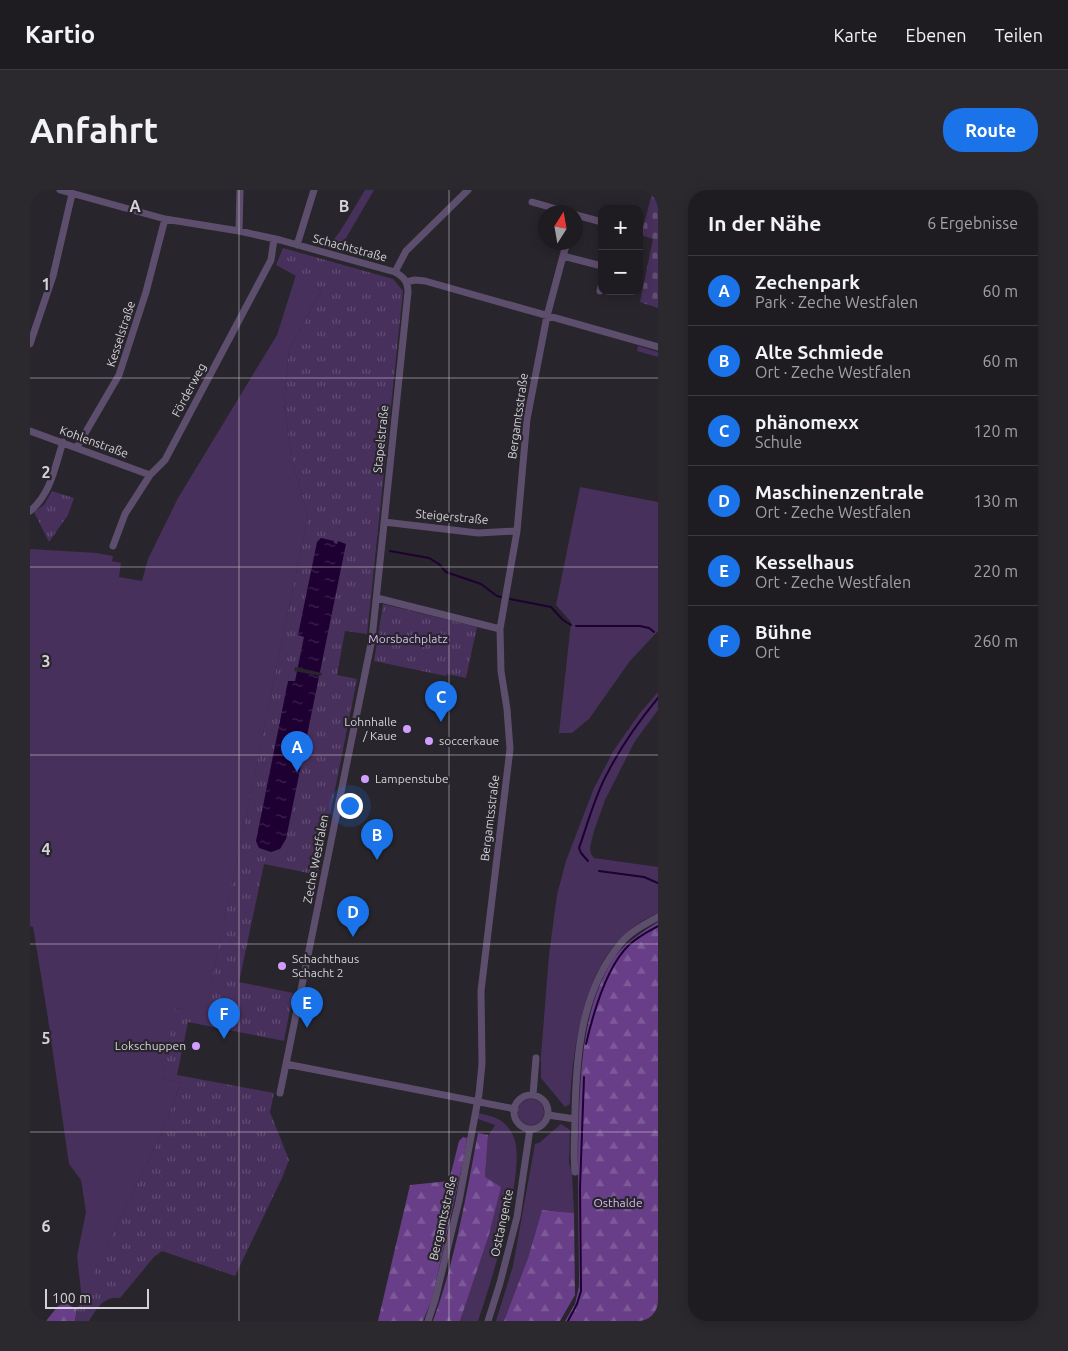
<!DOCTYPE html>
<html lang="de">
<head>
<meta charset="utf-8">
<style>
	body { margin:0; font-family:Ubuntu,sans-serif; background:#2b292e; color:#f1f3f6 }
	.controls { position:absolute; right:15px; top:15px; display:grid; overflow:hidden; border-radius:10px; box-shadow:0 2px 12px #0003 }
	.controls button { width:45px; height:45px; display:grid; place-items:center; padding:0; border:0; border-bottom:1px solid #3c3a3f; background:#1e1c21; color:#f1f3f6; font:25px sans-serif }
	.compass { position:absolute; left:508px; top:15px; width:45px; height:45px; border-radius:50%; background:#1e1c21; box-shadow:0 2px 12px #0003; rotate:11deg }
	.scale { position:absolute; left:15px; bottom:12px; width:104px; box-sizing:border-box; padding-left:5px; border:2px solid #d4d2d7; border-top:0; font-size:14px; line-height:18px; white-space:nowrap; color:#d4d2d7; -webkit-text-stroke:4px #28252c; paint-order:stroke }
	.you { position:absolute; left:319px; top:615px; width:18px; height:18px; margin:-12px; border:4px solid #fff; border-radius:50%; background:#1a73e8; box-shadow:0 0 0 8px #1a73e833 }
	.badge { display:grid; place-items:center; width:32px; height:32px; border-radius:50%; background:#1a73e8; color:#fff; font-size:16px; font-weight:700 }
	.pin { position:absolute; translate:-50% -41px; filter:drop-shadow(0 1px 2px #0008) }
	.pin::after { content:''; position:absolute; top:26px; width:18px; height:15px; background:inherit; clip-path:polygon(0 0,100% 0,50% 100%) }
	.list { margin:0; padding:0; list-style:none }
	h2 { display:flex; justify-content:space-between; align-items:center; height:65px; margin:0; padding:0 20px; font-size:21px }
	h2 small { font-size:16px; font-weight:400; color:#a1a1a5 }
	.list li { display:grid; grid-template-columns:32px 1fr auto; gap:15px; align-items:center; box-sizing:border-box; height:70px; padding:0 20px; border-top:1px solid #3c3a3f }
	.list b { display:block; font-size:19px; white-space:nowrap }
	.list p { margin:0; font-size:16px; white-space:nowrap; color:#a1a1a5 }
	.list em { font-size:16px; font-style:normal; color:#a1a1a5 }
	.map { position:relative; flex:none; width:628px; height:1131px; overflow:hidden; border-radius:20px }
	header { display:flex; align-items:center; gap:30px; box-sizing:border-box; height:70px; padding:0 25px; background:#1e1c21; border-bottom:1px solid #3c3a3f }
	header strong { font-size:24px }
	nav { display:flex; gap:28px; margin-inline-start:auto; font-size:18px }
	.intro { display:flex; align-items:center; justify-content:space-between; box-sizing:border-box; height:120px; padding:0 30px }
	h1 { margin:0; font-size:35px }
	.button { padding:12px 22px; border-radius:20px; background:#1a73e8; color:#fff; font-size:18px; font-weight:700 }
	main { display:flex; gap:30px; padding:0 30px }
	aside { flex:1; background:#1e1c21; border-radius:20px; box-shadow:0 2px 12px #0003 }
	.map>svg:first-child { display:block }
	.grass { fill:#48305c }
	.forest { fill:url(#forest-firs) }
	.cemetery { fill:url(#cemetery-stones) }
	.park { fill:url(#park-tufts) }
	.water { fill:url(#water-ripples) }
	.pier { fill:#28252c }
	.lines { fill:none; stroke-linecap:round; stroke-linejoin:round }
	.stream { stroke:#1e0032; stroke-width:2 }
	.minor { stroke:#5e4e6e; stroke-width:7 }
	.grid { fill:none; stroke:#d4d2d7; stroke-width:1; stroke-opacity:0.55 }
	.poi-dot { fill:#d19dfe; stroke:#28252c; stroke-width:2 }
	.labels { text-anchor:middle; stroke-width:4.5; stroke-linejoin:round; paint-order:stroke }
	.street-label { font-size:12px; fill:#d4d2d7; stroke:#28252c }
	.park-label { font-size:12px; fill:#d8b9f7; stroke:#28252c }
	.poi-label { font-size:12px; fill:#d4d2d7; stroke:#28252c; text-anchor:start }
	.grid-label { font-size:16px; text-anchor:middle; font-weight:bold; fill:#d4d2d7; stroke:#28252c; stroke-width:4.5; stroke-linejoin:round; paint-order:stroke }
</style>
</head>
<body>
<header>
<strong>Kartio</strong>
<nav><a>Karte</a><a>Ebenen</a><a>Teilen</a></nav>
</header>
<div class="intro"><h1>Anfahrt</h1><a class="button">Route</a></div>
<main>
<div class="map">
<svg width="628" height="1131" viewBox="0 0 628 1131">
	<defs>
		<pattern id="forest-firs" width="22" height="20" patternUnits="userSpaceOnUse" patternTransform="scale(1.25)"><rect width="22" height="20" fill="#673e87"/><path d="M5 1l3.5 6h-7zM16 11l3.5 6h-7z" fill="#7c5997"/></pattern>
		<pattern id="cemetery-stones" width="16" height="16" patternUnits="userSpaceOnUse" patternTransform="scale(1.25)"><rect width="16" height="16" fill="#48305c"/><path d="M2 7V4a2 2 0 0 1 4 0v3zM10 15v-3a2 2 0 0 1 4 0v3z" fill="#624d73"/></pattern>
		<pattern id="park-tufts" width="24" height="20" patternUnits="userSpaceOnUse" patternTransform="scale(1.25)"><rect width="24" height="20" fill="#48305c"/><path d="M3 7l-1-3M5 7V3M7 7l1-3M15 17l-1-3M17 17v-4M19 17l1-3" fill="none" stroke="#624d73"/></pattern>
		<pattern id="water-ripples" width="26" height="14" patternUnits="userSpaceOnUse" patternTransform="scale(1.25)"><rect width="26" height="14" fill="#1e0032"/><path d="M2 4q2-2 4 0t4 0M15 11q2-2 4 0t4 0" fill="none" stroke="#3e244f"/></pattern>
	</defs>
	<rect width="100%" height="100%" fill="#28252c"/>
	<path class="grass" d="M335,0H344L309,60L298,57L311,40Z
		M266,85L292,100L259,160L254,214L262,271L278,326L175,824L146,818L132,889L151,893L131,945L77,1055L52,1110L47,1066L56,1022L51,990L39,974L17,822L3,737L0,736V359L67,363L83,366L82,371L91,373L89,387L112,391L118,369L148,308L247,145Z
		M608,156L628,162V167L607,161Z
		M550,297L628,312V441L600,471L559,529L542,543H529L541,432L526,415Z
		M628,502V520L605,551L575,610L564,641L560,657L561,664L564,668L628,677V723C615,729 603,736 593,746C553,783 542,862 540,914L535,917L511,888V866L519,765L527,705L536,671L564,598L584,560L610,523Z
		M488 922a13 13 0 1 1 26 0a13 13 0 1 1-26 0Z
		M448,923C466,927 476,929 484,948C497,979 460,1096 448,1131H430L458,1048L455,987L458,946L465,935L448,929Z
		M531,934L540,940L539,973L542,983L544,1023L512,1020L498,1068L474,1131H466L483,1076L505,954L509,953Z"/>
	<path class="forest" d="M628,732V1131H535L545,1114L549,1096C549,1039 547,982 549,925C551,872 554,818 582,771C592,755 612,742 628,732Z
		M448,943L458,945L455,987L471,997L458,1048L430,1131H403C425,1071 436,1006 448,943Z
		M433,947L437,948L434,967L402,1109L393,1131H348L380,995L419,991L429,951Z
		M512,1020L544,1023L545,1105L530,1131H474L498,1068Z
		M35,1113L47,1119L45,1131H16L28,1116Z"/>
	<path class="cemetery" d="M623,0H628V118L610,112L623,49L611,45Z"/>
	<path class="park" d="M253,58L363,89L373,101L337,444L315,441L307,485L327,489L288,685L234,674L209,792L263,803L254,851L158,832L147,885L244,903L240,922L259,970L252,988L205,1086L132,1061L124,1067L90,1108C73,1106 67,1119 59,1131H45L47,1119L77,1055L131,945L151,893L132,889L145,818L175,823L278,326L262,271L254,214L259,160L292,100L246,75Z
		M22,301L44,308L38,325L19,352L4,322L14,315Z
		M353,414L447,437L436,488L417,484L416,486L344,471Z"/>
	<path class="water" d="M291,348L304,351V353L307,354L308,351L316,354L256,649L250,659L241,662L229,658L226,651L258,491H265L274,447L268,445L287,352Z"/>
	<path class="pier" d="M265,477L292,483L291,486L264,481Z"/>
	<g class="lines">
		<path class="stream" d="M360,361L399,368L409,374L416,382L451,394L467,406L471,407
			M480,409L521,417L533,430L541,435
			M546,436H610L619,438L624,442
			M558,671L551,663L549,658C558,633 565,605 578,582C592,555 609,531 628,508
			M569,681L614,687L628,693
			M556,854C563,824 576,777 599,755C607,747 619,741 628,736
			M538,1131L547,1114L551,1101L550,998L554,887"/>
		<path class="minor" d="M30,0L135,29L209,41L250,50L365,82C374,87 378,92 378,102L342,449L256,874L485,919
			M502,12L537,22
			M546,25L572,32
			M209,41L210,0
			M609,42H610
			M267,55L284,0
			M533,66L537,52
			M365,82L376,61L438,0
			M376,92L385,90L395,91L628,157
			M570,101L572,92
			M0,154L23,86L42,4
			M0,241L120,285
			M47,257L89,185L116,102L135,29
			M0,321C21,304 25,276 33,252
			M354,332L448,343L487,341
			M83,356L95,324L120,285L135,270L241,70L244,49
			M347,408L470,439
			M250,903L256,874
			M503,905L506,868
			M484 922a17 17 0 1 1 34 0a17 17 0 1 1-34 0Z
			M518,925L545,929
			M545,982C543,963 545,944 545,924C546,866 551,800 591,753C600,742 615,734 628,727
			M398,1131L405,1110L429,1011L449,904L452,874L451,801L480,559L477,519L471,481L470,439L487,341L497,229L517,126L533,66L572,76
			M458,1131L470,1093L487,1027L500,939"/>
	</g>
	<path class="grid" d="M209,0V1131M419,0V1131M0,188H628M0,377H628M0,565H628M0,754H628M0,942H628"/>
	<g class="poi-dot">
		<circle cx="377" cy="539" r="5"/>
		<circle cx="399" cy="551" r="5"/>
		<circle cx="335" cy="589" r="5"/>
		<circle cx="252" cy="776" r="5"/>
		<circle cx="166" cy="856" r="5"/>
	</g>
	<g class="labels">
		<g class="street-label">
			<text transform="translate(320 58) rotate(15)" y="4">Schachtstraße</text>
			<text transform="translate(91 144) rotate(-72)" y="4">Kesselstraße</text>
			<text transform="translate(159 200) rotate(-62)" y="4">Förderweg</text>
			<text transform="translate(488 226) rotate(-82)" y="4">Bergamtsstraße</text>
			<text transform="translate(351 249) rotate(-84)" y="4">Stapelstraße</text>
			<text transform="translate(64 252) rotate(20)" y="4">Kohlenstraße</text>
			<text transform="translate(422 327) rotate(5)" y="4">Steigerstraße</text>
			<text transform="translate(460 628) rotate(-83)" y="4">Bergamtsstraße</text>
			<text transform="translate(286 669) rotate(-79)" y="4">Zeche Westfalen</text>
			<text transform="translate(413 1028) rotate(-77)" y="4">Bergamtsstraße</text>
			<text transform="translate(472 1033) rotate(-78)" y="4">Osttangente</text>
		</g>
		<g class="park-label">
			<text x="378" y="453">Morsbachplatz</text>
			<text x="588" y="1017">Osthalde</text>
		</g>
		<g class="poi-label">
			<text x="367" y="536" text-anchor="end">Lohnhalle<tspan x="367" dy="14">/ Kaue</tspan></text>
			<text x="409" y="555">soccerkaue</text>
			<text x="345" y="593">Lampenstube</text>
			<text x="262" y="773">Schachthaus<tspan x="262" dy="14">Schacht 2</tspan></text>
			<text x="156" y="860" text-anchor="end">Lokschuppen</text>
		</g>
	</g>
	<g class="grid-label">
		<text x="105" y="22">A</text>
		<text x="314" y="22">B</text>
		<text x="16" y="100">1</text>
		<text x="16" y="288">2</text>
		<text x="16" y="477">3</text>
		<text x="16" y="665">4</text>
		<text x="16" y="854">5</text>
		<text x="16" y="1042">6</text>
	</g>
</svg>
<div class="controls">
<button>+</button>
<button>−</button>
</div>
<svg class="compass" viewBox="-18 -18 36 36"><path d="M0-13l5 13h-10z" fill="#e53935"/><path d="M0 13l5-13h-10z" fill="#a1a1a5"/></svg>
<div class="scale">100 m</div>
<div class="you"></div>
<div class="pin badge" style="left:267px;top:582px">A</div>
<div class="pin badge" style="left:347px;top:670px">B</div>
<div class="pin badge" style="left:411px;top:532px">C</div>
<div class="pin badge" style="left:323px;top:747px">D</div>
<div class="pin badge" style="left:277px;top:838px">E</div>
<div class="pin badge" style="left:194px;top:849px">F</div>
</div>
<aside>
<h2>In der Nähe<small>6 Ergebnisse</small></h2>
<ul class="list">
<li><span class="badge">A</span><div><b>Zechenpark</b><p>Park · Zeche Westfalen</p></div><em>60 m</em></li>
<li><span class="badge">B</span><div><b>Alte Schmiede</b><p>Ort · Zeche Westfalen</p></div><em>60 m</em></li>
<li><span class="badge">C</span><div><b>phänomexx</b><p>Schule</p></div><em>120 m</em></li>
<li><span class="badge">D</span><div><b>Maschinenzentrale</b><p>Ort · Zeche Westfalen</p></div><em>130 m</em></li>
<li><span class="badge">E</span><div><b>Kesselhaus</b><p>Ort · Zeche Westfalen</p></div><em>220 m</em></li>
<li><span class="badge">F</span><div><b>Bühne</b><p>Ort</p></div><em>260 m</em></li>
</ul>
</aside>
</main>
</body>
</html>
